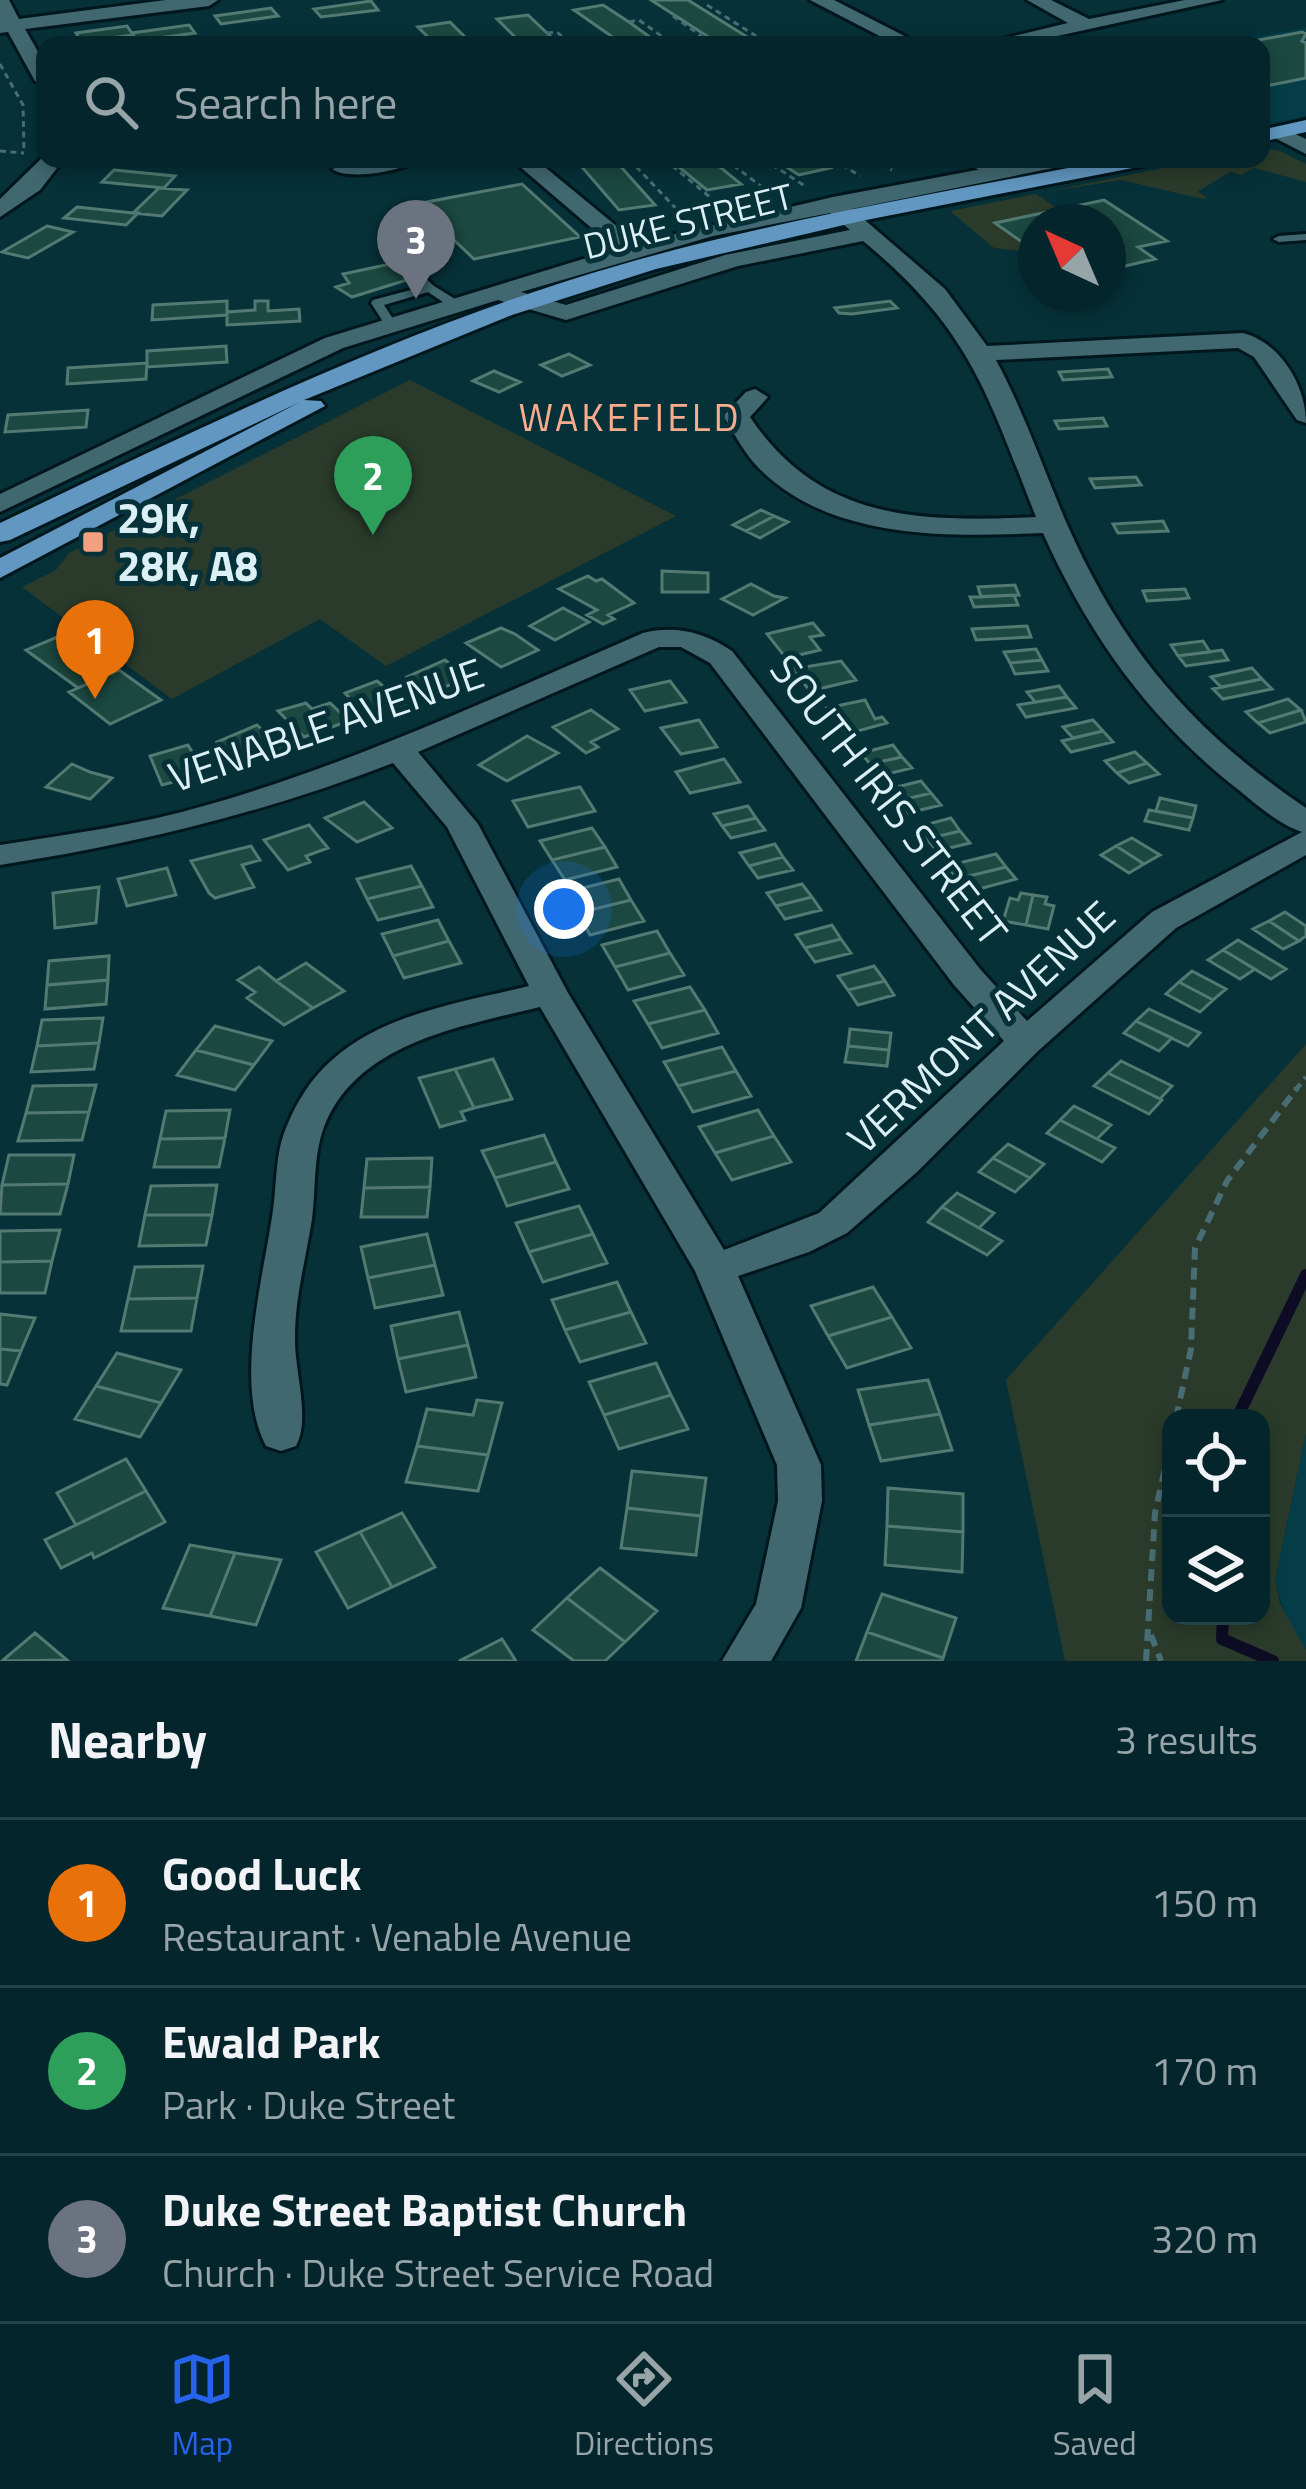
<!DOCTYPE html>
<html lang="en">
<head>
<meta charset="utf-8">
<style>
	body { margin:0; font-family:"Titillium Web",sans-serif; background:#123137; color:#f1f3f6 }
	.controls { position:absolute; right:36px; bottom:36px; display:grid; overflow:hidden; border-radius:24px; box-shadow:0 6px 18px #0003 }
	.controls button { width:108px; height:108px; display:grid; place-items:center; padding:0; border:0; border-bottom:3px solid #254247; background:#04252b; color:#f1f3f6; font:60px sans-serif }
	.compass { position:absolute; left:1018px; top:204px; width:108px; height:108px; border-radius:50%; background:#04252b; box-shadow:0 6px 18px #0003; rotate:316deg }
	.you { position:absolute; left:564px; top:909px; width:42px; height:42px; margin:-30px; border:9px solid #fff; border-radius:50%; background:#1a73e8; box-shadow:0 0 0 18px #1a73e833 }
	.badge { display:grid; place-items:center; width:78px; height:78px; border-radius:50%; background:#2563eb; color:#fff; font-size:39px; font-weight:700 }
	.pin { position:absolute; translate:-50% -99px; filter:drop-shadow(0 3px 6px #0008) }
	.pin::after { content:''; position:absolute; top:63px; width:42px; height:36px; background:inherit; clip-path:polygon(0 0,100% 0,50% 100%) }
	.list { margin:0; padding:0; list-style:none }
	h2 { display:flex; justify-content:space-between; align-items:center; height:156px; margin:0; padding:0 48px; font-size:51px }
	h2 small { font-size:39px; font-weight:400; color:#97a5a9 }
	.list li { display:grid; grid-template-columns:78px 1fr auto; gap:36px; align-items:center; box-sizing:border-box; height:168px; padding:0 48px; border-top:3px solid #254247 }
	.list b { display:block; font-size:45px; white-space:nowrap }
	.list p { margin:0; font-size:39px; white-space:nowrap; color:#97a5a9 }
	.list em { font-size:39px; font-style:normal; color:#97a5a9 }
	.icon { flex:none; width:66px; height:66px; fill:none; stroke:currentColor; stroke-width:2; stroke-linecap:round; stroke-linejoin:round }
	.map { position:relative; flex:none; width:1306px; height:1661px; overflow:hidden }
	.search { position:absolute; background:#04252b; box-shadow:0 6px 18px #0003; left:36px; right:36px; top:36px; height:132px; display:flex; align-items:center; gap:30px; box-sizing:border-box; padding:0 42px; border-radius:24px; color:#97a5a9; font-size:45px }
	.sheet { height:660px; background:#04252b }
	nav { display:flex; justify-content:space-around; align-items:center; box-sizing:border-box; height:168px; border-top:3px solid #254247; background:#04252b; font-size:33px; color:#97a5a9 }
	nav a { display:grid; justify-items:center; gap:6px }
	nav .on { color:#2563eb }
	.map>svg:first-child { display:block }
	.built { fill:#043d47 }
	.green { fill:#2a3b2b; fill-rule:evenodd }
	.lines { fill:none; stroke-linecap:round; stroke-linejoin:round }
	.stream { stroke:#0e0c25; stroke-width:12 }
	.building { fill:#1b4840; stroke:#527a72; stroke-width:3 }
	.service-casing { stroke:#00171d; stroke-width:6 }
	.minor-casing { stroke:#00171d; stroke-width:6 }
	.primary-casing { stroke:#00171d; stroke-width:6 }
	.path-far2 { stroke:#496d74; stroke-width:3; stroke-dasharray:6 4.5; stroke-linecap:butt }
	.path-far1 { stroke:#496d74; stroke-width:4.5; stroke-dasharray:9 6; stroke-linecap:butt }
	.path { stroke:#496d74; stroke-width:6; stroke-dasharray:12 8; stroke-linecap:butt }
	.service { fill:#416871; fill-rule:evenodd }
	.minor { fill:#416871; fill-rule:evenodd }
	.primary { fill:#6197c0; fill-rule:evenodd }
	.poi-dot { fill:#f2a07f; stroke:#063139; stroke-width:4.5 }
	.labels { text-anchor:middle; stroke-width:10; stroke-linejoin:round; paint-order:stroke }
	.far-street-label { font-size:36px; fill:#dbf0f5; stroke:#063139 }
	.far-neighbourhood-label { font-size:39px; letter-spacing:3px; fill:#f8ac8d; stroke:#063139 }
	.poi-label { font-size:42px; font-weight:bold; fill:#dbf0f5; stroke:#063139; text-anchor:start }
	.street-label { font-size:42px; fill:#dbf0f5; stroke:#063139 }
</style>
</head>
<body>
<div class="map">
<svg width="1306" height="1661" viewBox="0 0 1306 1661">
	<rect width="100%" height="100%" fill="#063139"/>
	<path class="built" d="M1306,28V116L1261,126V45H1204Z
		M1306,1434V1650L1287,1624L1275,1580Z"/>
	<path class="green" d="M1261,148L1280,151L1306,164V182L1254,168L1242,175L1230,172L1197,192L1207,197L1203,199L1121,180L1045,192L1208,159H1261Z
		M1036,194L1060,210L996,223L1036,252V272L1023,251L994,248L950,211Z
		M410,380L676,516L386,666L320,619L172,699L22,587L56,570L69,553Z
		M1306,1044V1433L1275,1580L1280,1604L1306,1650V1661H1065L1006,1380ZM1171,1418H1261V1616H1171Z"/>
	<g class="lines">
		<path class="stream" d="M1237,1418L1306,1275
			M1223,1616L1222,1639L1273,1661"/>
	</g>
	<path class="building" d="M651,0H688L760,45H721Z
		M371,1L378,10L321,17L314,9Z
		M603,5L629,22L661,45H624L574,10Z
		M271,8L278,16L221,24L215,16Z
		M528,15L547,33L560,45H523L497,19Z
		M450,22L469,41L474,45H436L418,27Z
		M189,25L195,33L137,41L132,33Z
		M127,26L133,35L81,42L76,33Z
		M1302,32L1306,34L1302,41L1306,43V78L1261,87V45H1232Z
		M575,159H614L655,205L619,210Z
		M669,159H710L741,184L707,190Z
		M774,159H817L830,168L799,175Z
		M114,170L175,176L164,188L102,182Z
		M522,184L580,237L474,259L416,204Z
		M159,188L187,190L162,216L133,213Z
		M1104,200L1167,241L1138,247L1155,259L1108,270V222H1036V252L995,223Z
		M77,207L133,213H138L126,225L64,218Z
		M47,226L73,232L28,258L2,252Z
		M390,264L413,278L352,297L336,287L349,283L343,274Z
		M227,301V315L152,320L153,305Z
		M255,301H268V311L299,309L300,321L227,325V312L255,310Z
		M890,301L897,308L852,314L839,313L835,308Z
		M226,346L227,362L147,367V351Z
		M569,354L590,365L562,376L541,365Z
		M147,363L146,379L67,384L68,368Z
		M1108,369L1112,377L1063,380L1059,372Z
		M494,371L520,382L499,392L473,381Z
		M88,410L86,427L5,432L8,415Z
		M1103,418L1107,426L1059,429L1055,421Z
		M1136,477L1141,485L1095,488L1090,479Z
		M761,510L774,516L746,531L733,525Z
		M774,516L788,522L760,538L746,531Z
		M1163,521L1168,531L1118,533L1113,524Z
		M662,571L708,573V592H662Z
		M588,576L596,581L602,579L634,603L608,615L614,619L603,624L587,615L597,610L559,589Z
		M751,584L774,596L785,598L753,615L722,599Z
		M1015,585L1019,595L981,597L978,587Z
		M1185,589L1189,598L1179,599L1147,601L1143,591Z
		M1014,595L1018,605L974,607L970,597Z
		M563,608L589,622L555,640L530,626Z
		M813,623L823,635L810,637L820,650L786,658L767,634Z
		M1027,626L1031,637L976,640L972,629Z
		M501,628L515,634L538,650L501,667L466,643Z
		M67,633L119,670L78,688L26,650Z
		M1203,641L1210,652L1178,656L1171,645Z
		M1036,649L1042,660L1010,663L1004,652Z
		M1222,650L1228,660L1186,666L1178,656Z
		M445,660L467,678L427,694L407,677Z
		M1042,660L1048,671L1015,674L1010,663Z
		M841,661L856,680L810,691L792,669Z
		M1252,668L1262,679L1221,687L1211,677Z
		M119,670L161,700L110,724L69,692Z
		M1262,679L1272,689L1223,699L1213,689Z
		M377,681L404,704L368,717L345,693Z
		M670,681L686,702L645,711L630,690Z
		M1059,686L1067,697L1035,702L1027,692Z
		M1067,697L1076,708L1026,717L1018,705Z
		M1288,699L1301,710L1258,723L1246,712Z
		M865,700L875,719L882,717L887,723L847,734L827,708Z
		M306,703L312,709L330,703L349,721L304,737L278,711Z
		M591,710L618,729L591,742L598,747L586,753L553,727Z
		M1301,710L1306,722L1270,733L1258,723Z
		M699,720L717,747L681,754L661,728Z
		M1093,720L1103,731L1073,738L1063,727Z
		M257,725L280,747L235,762L217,742Z
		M1103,731L1113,742L1071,752L1062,741Z
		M527,736L558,753L507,781L479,765Z
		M188,745L205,774L162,785L150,756Z
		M893,745L902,757L870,764L861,753Z
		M1135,752L1147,763L1117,773L1105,761Z
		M902,757L912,768L879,776L870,764Z
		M724,759L740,782L690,793L676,772Z
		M1147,763L1159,774L1129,783L1117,773Z
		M72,764L90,772L112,778L90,799L46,787Z
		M921,781L931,793L898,801L889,789Z
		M580,787L595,811L528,827L513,801Z
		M931,793L941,805L908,813L898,801Z
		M1160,798L1196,806L1193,818L1156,811Z
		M364,802L392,828L357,842L325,818Z
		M748,806L756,818L722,826L714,814Z
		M1149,810L1193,818L1189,830L1145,821Z
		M756,818L765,830L731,838L722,826Z
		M951,818L960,831L927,839L917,827Z
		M309,825L328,848L306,856L310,862L288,870L264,840Z
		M592,828L605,847L552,860L540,841Z
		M960,831L970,843L937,851L927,839Z
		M1132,838L1160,855L1144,864L1116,846Z
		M775,844L783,857L749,866L740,853Z
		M251,846L260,860L242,865L254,887L215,898L209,893L191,861Z
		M1116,846L1144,864L1129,873L1101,855Z
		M605,847L617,867L565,880L552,860Z
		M996,854L1006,867L957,879L947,866Z
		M783,857L793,870L758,878L749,866Z
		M411,866L422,886L367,899L357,879Z
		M1006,867L1016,879L968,892L957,879Z
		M167,868L176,895L127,906L118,879Z
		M619,879L631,900L578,913L566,892Z
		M802,884L812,897L776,906L767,893Z
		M422,886L433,907L378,920L367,899Z
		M99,887L96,923L55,928L53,893Z
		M1021,893L1033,895L1026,925L1003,921L1010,898L1018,900Z
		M1033,895L1047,897L1045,904L1054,906L1048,929L1026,925Z
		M812,897L821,910L785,919L776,906Z
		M631,900L644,921L590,935L578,913Z
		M1285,912L1306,926V936L1299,941L1269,921Z
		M438,920L449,941L393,956L382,934Z
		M1269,921L1299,941L1283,949L1253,929Z
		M832,925L841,939L805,948L796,935Z
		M657,931L670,953L615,967L602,945Z
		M841,939L851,953L815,962L805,948Z
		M1238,940L1286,969L1271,979L1223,950Z
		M449,941L461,963L404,978L393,956Z
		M1223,950L1255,969L1240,979L1208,960Z
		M670,953L684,975L628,990L615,967Z
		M109,956L108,980L47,985L49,961Z
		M306,963L344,991L313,1008L276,981Z
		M874,966L885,981L848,990L838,976Z
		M259,967L276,981L313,1008L284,1025L247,998L255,992L238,980Z
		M1192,971L1226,989L1213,1000L1179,982Z
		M108,980L106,1004L45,1009L47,985Z
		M885,981L894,995L858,1005L848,990Z
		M1179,982L1213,1000L1200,1012L1166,994Z
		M690,987L705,1010L648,1024L634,1001Z
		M1149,1009L1200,1033L1188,1046L1136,1021Z
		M705,1010L718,1033L662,1048L648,1024Z
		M103,1018L99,1043L37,1046L42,1020Z
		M1136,1021L1172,1038L1159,1051L1124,1033Z
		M215,1026L272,1041L254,1065L196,1050Z
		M850,1029L891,1033L889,1050L848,1046Z
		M99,1043L94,1069L31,1072L37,1046Z
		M848,1046L889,1050L887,1066L845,1062Z
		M722,1047L736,1071L678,1086L664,1062Z
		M196,1050L254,1065L235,1090L177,1075Z
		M493,1059L512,1099L474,1108L455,1069Z
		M1121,1061L1172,1086L1160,1099L1108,1073Z
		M455,1069L474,1108L461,1112L465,1120L440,1127L419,1078Z
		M736,1071L751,1096L693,1112L678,1086Z
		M1108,1073L1162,1100L1149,1114L1094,1086Z
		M96,1085L89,1112L26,1113L33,1086Z
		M1074,1106L1111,1125L1097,1139L1060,1120Z
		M230,1110L225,1138L160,1139L166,1111Z
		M758,1110L774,1136L715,1153L699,1127Z
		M89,1112L82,1140L18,1141L26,1113Z
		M1060,1120L1097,1139L1115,1148L1102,1162L1047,1133Z
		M544,1135L556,1162L495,1178L482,1151Z
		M774,1136L791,1162L732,1180L715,1153Z
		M225,1138L219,1167H154L160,1139Z
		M1008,1144L1044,1164L1030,1178L993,1158Z
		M9,1155H74L68,1184L2,1185Z
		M432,1158L430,1187L364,1188L367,1159Z
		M993,1158L1030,1178L1015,1192L979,1172Z
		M556,1162L569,1189L507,1206L495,1178Z
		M68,1184L60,1214H0L2,1185Z
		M217,1185L212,1215H145L151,1186Z
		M430,1187L427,1217H361L364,1188Z
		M957,1193L994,1213L979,1228L942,1207Z
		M579,1206L593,1234L529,1252L516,1223Z
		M942,1207L979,1228L1002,1241L987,1255L928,1222Z
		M145,1215H212L206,1245L139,1246Z
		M60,1230L52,1261L0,1262V1231Z
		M427,1234L435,1265L368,1278L361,1247Z
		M593,1234L607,1263L543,1282L529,1252Z
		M52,1261L45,1293H0V1262Z
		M435,1265L443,1295L375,1308L368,1278Z
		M203,1266L197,1298L128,1299L135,1267Z
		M617,1282L631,1312L565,1330L552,1300Z
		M873,1287L892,1317L828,1336L811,1306Z
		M197,1298L191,1331H121L128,1299Z
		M459,1312L468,1345L398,1359L391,1326Z
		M631,1312L646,1343L580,1362L565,1330Z
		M0,1314L35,1318L21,1351L0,1349Z
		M892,1317L911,1348L847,1368L828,1336Z
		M468,1345L476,1377L406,1392L398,1359Z
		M0,1349L21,1351L7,1385L0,1384Z
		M117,1353L181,1370L161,1403L96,1386Z
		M656,1363L671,1395L604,1415L589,1382Z
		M928,1380L940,1414L869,1425L858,1390Z
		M96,1386L161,1403L140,1437L75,1419Z
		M671,1395L688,1429L619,1449L604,1415Z
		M477,1400L502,1403L488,1455L417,1446L427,1409L473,1415Z
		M940,1414L952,1450L881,1461L869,1425Z
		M417,1446L488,1455L478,1491L406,1482Z
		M126,1459L146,1491L76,1525L57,1493Z
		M632,1471L706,1478L701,1516L627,1508Z
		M888,1488L963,1494V1532L887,1526Z
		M146,1491L165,1522L94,1558L92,1553L61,1568L45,1540Z
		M627,1508L701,1516L696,1555L621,1548Z
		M402,1513L435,1567L392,1587L360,1532Z
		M887,1526L963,1532L962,1572L885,1565Z
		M360,1532L392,1587L348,1608L316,1552Z
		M190,1545L235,1553L210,1616L163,1608Z
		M235,1553L281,1560L256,1625L210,1616Z
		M600,1568L657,1611L625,1642L567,1598Z
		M882,1594L956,1618L943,1658L867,1632Z
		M567,1598L625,1642L605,1661H574L533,1630Z
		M867,1632L943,1658L942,1661H856Z
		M35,1633L67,1660L2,1661Z
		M502,1639L516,1661H459Z"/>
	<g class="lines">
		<g class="service-casing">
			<path id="service" d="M962,159H975L997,174L988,176Z
				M1306,234V240L1279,242L1273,239L1279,236Z
				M402,264H410L434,286L463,304V310H455L428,292L384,305L399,328L397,331H389L371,303L373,300L422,287L402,268Z"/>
		</g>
		<g class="minor-casing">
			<path id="minor" d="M0,0H9L19,19L166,0H218L209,6L25,29L45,64V87L35,81L8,32L0,33Z
				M810,0H834L922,45H897Z
				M1027,0H1051L1089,19L1185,0H1222L1016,45H977L1068,23Z
				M1278,126L1306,139V154L1271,136L1268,132Z
				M45,155V159H64L40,190L0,217V199Z
				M367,159H420C403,171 349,181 332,169Z
				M511,159H535L637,243L833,197L1036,159H1079L1068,165L852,209L945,289L987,346L1243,333C1281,343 1306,386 1306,423L1297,420L1254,357L1238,348L996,360C1024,412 1043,468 1066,522C1122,649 1191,730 1306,808V855L1176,928L1038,1051L917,1172L847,1233L809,1252L738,1276L821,1465L822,1501L801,1608L771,1661H722L756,1604L778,1501L777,1465L695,1271L540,1007C463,1026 357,1042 324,1127C313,1156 316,1189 312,1219C306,1258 295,1297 295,1337C294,1370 311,1418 296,1446L281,1451L266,1446C233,1384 264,1276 273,1210C277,1183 275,1154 286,1128C296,1103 311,1078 332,1060C384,1013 463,1002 529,986L447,827L393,763C264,813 136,844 0,865V845C69,834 140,825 207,805C358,762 499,695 643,633C675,625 704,632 732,651L980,969L1027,1021L1152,912L1302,832C1280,825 1258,806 1240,791C1150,721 1090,637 1043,533C946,537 826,541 754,463C742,449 733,431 723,416L746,392L755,389L768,397L750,417C820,522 921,522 1036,517C987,393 970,329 863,241L738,266L566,320L498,300L343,348L0,512V494L325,338L616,249ZM830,213L850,230L725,255L566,305L521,292L713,236ZM659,647H681L710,663L954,985L1004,1041L819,1213L724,1250L568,993L478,824L418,752Z"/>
		</g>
		<g class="primary-casing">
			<path id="primary" d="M1306,120V132L1261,142V130Z
				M1115,159H1159L1148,165L861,221L656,269L512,315L304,400L321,401L325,406L0,578V558L300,402L10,540L0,542V523C186,435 370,344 567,281C745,224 932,195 1115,159Z"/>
		</g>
		<path class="path-far2" d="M707,5L770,45
			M673,16L714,45
			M629,22L639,20L674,45
			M547,33L557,32L571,45
			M469,41L483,45
			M0,64L23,105L24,151
			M0,151L24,153
			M629,159L683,216
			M664,159L722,207
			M725,159L774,196
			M763,159L805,186
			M833,159L860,176
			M872,159L892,170"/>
		<path class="path-far1" d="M1295,1091L1306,1077"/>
		<path class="path" d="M1176,1418L1191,1349L1195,1248L1227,1181L1297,1088
			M1151,1635L1161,1661
			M1146,1661L1155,1513L1171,1441"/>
		<use href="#service" class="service"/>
		<use href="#minor" class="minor"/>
		<use href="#primary" class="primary"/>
	</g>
	<rect class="poi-dot" x="81" y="530" width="24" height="24" rx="6"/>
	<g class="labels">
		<g class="far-street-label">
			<text transform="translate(688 221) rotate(-14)" y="13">DUKE STREET</text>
		</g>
		<g class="far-neighbourhood-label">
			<text x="630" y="431">WAKEFIELD</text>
		</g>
		<g class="poi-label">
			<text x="117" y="533">29K,<tspan x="117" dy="48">28K, A8</tspan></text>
		</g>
		<g class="street-label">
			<text transform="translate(326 725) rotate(-19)" y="15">VENABLE AVENUE</text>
			<text transform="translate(889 800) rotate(52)" y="15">SOUTH IRIS STREET</text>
			<text transform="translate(981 1027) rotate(-43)" y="15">VERMONT AVENUE</text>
		</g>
	</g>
</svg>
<div class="controls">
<button><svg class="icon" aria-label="locate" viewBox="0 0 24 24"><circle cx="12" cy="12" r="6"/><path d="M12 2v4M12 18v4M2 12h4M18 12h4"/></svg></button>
<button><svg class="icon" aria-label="layers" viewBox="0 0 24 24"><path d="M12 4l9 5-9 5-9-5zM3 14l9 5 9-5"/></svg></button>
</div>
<svg class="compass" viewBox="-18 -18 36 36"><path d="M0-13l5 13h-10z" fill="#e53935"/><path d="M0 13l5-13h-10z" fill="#97a5a9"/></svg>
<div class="you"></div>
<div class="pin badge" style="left:95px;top:699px;background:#e8710a">1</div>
<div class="pin badge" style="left:373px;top:535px;background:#2e9e5b">2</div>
<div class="pin badge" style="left:416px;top:299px;background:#6b7280">3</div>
<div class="search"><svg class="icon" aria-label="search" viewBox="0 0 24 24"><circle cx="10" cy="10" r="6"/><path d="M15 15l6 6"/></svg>Search here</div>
</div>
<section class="sheet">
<h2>Nearby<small>3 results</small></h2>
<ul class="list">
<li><span class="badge" style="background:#e8710a">1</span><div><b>Good Luck</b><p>Restaurant · Venable Avenue</p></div><em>150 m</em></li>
<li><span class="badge" style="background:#2e9e5b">2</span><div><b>Ewald Park</b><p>Park · Duke Street</p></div><em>170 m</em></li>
<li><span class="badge" style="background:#6b7280">3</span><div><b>Duke Street Baptist Church</b><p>Church · Duke Street Service Road</p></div><em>320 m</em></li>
</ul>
</section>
<nav>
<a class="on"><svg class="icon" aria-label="map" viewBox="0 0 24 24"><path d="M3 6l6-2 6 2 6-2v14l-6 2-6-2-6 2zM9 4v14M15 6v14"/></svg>Map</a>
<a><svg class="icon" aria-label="directions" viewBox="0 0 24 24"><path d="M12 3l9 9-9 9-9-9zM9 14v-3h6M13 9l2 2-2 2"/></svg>Directions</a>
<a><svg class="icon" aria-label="saved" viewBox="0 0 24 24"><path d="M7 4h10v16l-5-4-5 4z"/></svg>Saved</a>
</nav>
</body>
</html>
